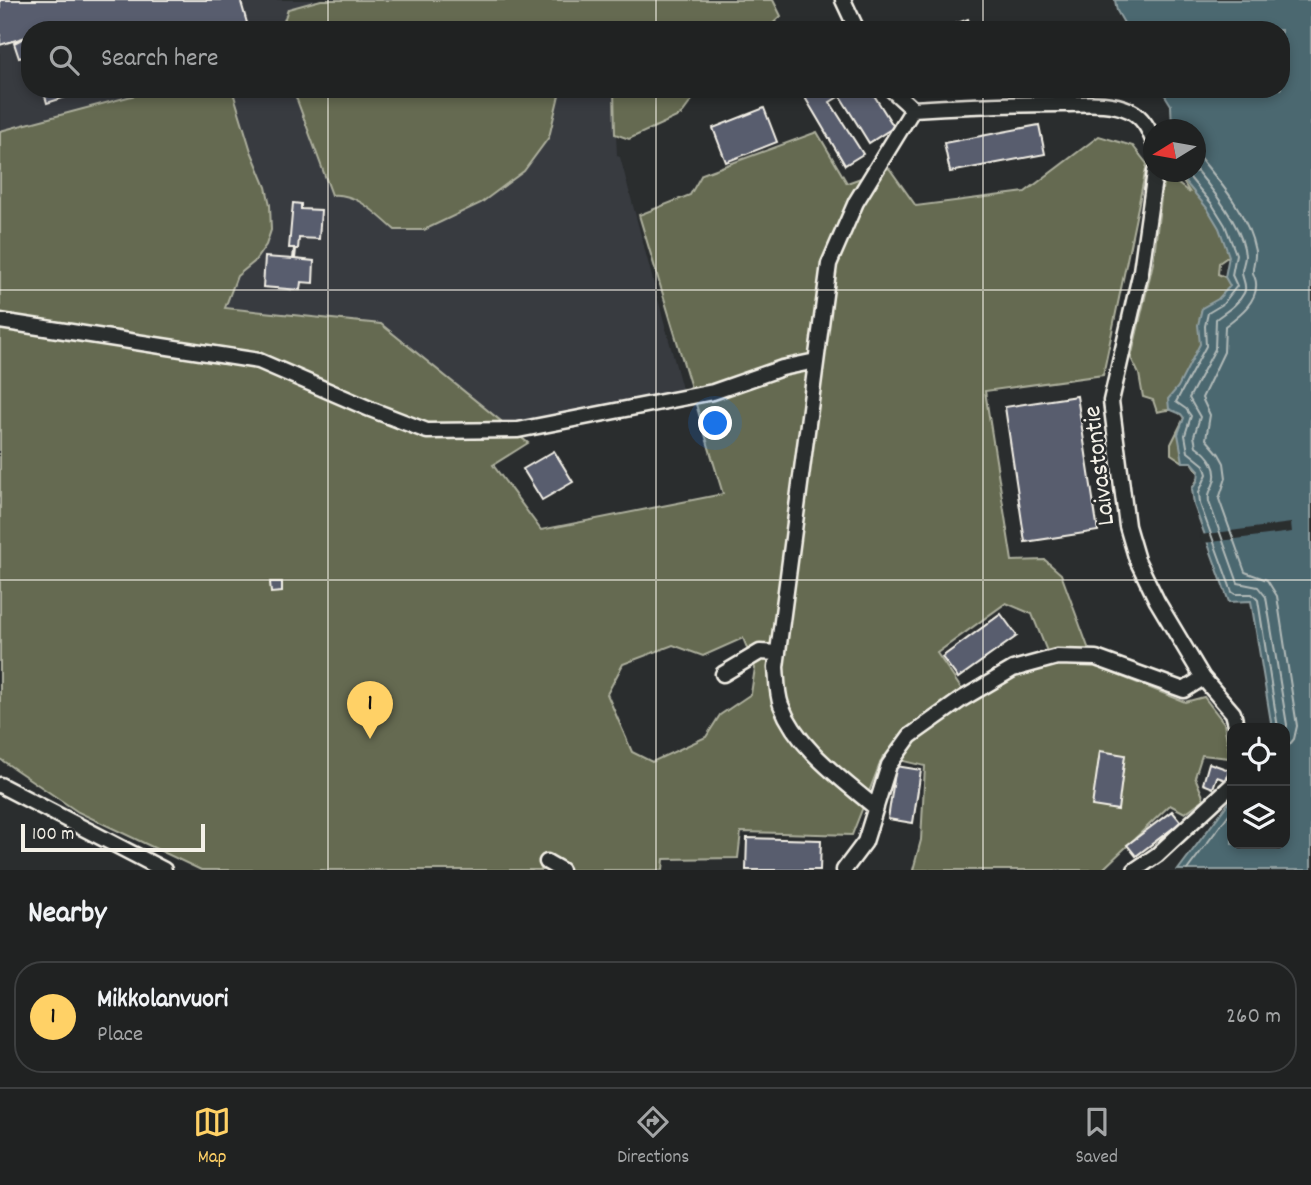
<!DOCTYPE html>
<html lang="en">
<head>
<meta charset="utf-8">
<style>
	body { margin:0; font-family:Dekko,sans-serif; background:#282a2a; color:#f1f3f6 }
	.controls { position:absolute; right:21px; bottom:21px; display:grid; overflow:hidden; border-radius:14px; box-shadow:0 4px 10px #0003 }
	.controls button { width:63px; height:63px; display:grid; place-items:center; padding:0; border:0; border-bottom:2px solid #3d3f40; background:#202222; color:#f1f3f6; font:35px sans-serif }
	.compass { position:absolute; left:1143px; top:119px; width:63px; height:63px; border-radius:50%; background:#202222; box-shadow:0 4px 10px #0003; rotate:259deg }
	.scale { position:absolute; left:21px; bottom:18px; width:184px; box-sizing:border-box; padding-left:7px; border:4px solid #f4f1e8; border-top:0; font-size:19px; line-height:24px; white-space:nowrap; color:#f4f1e8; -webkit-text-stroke:5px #2a2d2e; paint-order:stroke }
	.you { position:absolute; left:716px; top:424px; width:24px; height:24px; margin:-18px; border:5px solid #fff; border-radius:50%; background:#1a73e8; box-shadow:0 0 0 10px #1a73e833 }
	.badge { display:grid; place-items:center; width:46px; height:46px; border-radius:50%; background:#ffd166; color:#111; font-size:23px; font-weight:700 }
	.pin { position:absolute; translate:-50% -58px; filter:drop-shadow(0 2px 4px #0008) }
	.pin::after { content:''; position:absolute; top:37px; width:24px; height:21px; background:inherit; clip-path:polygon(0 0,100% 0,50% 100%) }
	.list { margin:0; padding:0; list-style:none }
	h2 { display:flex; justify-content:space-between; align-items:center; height:91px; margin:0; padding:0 28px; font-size:30px }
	h2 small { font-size:23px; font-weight:400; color:#a2a4a5 }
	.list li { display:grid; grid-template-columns:46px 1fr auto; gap:21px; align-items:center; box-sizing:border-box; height:112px; margin:0 14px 14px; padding:0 14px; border:2px solid #3d3f40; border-radius:28px }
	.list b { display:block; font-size:26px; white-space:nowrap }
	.list p { margin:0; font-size:23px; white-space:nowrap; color:#a2a4a5 }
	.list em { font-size:23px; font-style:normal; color:#a2a4a5 }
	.icon { flex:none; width:38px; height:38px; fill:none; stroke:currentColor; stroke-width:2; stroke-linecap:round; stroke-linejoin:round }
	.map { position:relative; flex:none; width:1311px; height:870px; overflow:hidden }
	.search { position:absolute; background:#202222; box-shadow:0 4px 10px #0003; left:21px; right:21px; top:21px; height:77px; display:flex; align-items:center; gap:18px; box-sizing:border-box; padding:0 24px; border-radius:28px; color:#a2a4a5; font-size:26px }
	.sheet { height:217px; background:#202222 }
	nav { display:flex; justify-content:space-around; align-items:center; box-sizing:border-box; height:98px; border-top:2px solid #3d3f40; background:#202222; font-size:19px; color:#a2a4a5 }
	nav a { display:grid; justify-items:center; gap:4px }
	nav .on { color:#ffd166 }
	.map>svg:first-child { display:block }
	.built { fill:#383b41 }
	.green { fill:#656b51; stroke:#acae9c; stroke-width:2; fill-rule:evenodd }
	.water { fill:#4c6770; stroke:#8f9ea0; stroke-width:2 }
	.pier { fill:#2a2d2e }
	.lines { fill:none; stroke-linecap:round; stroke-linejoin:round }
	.shore { stroke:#b1bab8; stroke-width:2 }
	.building { fill:#595d6e; stroke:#f4f1e8; stroke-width:2 }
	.minor-casing { stroke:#f4f1e8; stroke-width:19 }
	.minor { stroke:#2a2d2e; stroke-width:14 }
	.grid { fill:none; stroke:#f4f1e8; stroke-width:2; stroke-opacity:0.55 }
	.labels { text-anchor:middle; stroke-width:5; stroke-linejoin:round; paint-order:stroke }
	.street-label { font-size:26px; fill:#f4f1e8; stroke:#2a2d2e }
</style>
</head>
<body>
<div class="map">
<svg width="1311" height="870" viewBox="0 0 1311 870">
	<rect width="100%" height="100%" fill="#2a2d2e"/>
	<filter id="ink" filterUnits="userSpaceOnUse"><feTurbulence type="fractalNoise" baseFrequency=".0143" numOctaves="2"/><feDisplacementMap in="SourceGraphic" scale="14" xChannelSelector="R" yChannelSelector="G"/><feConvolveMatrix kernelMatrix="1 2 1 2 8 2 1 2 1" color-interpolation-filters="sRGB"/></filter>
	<g filter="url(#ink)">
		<path class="built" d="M0,0H321L288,9L281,30H30V89H158L0,131Z
			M232,89H293L332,195L346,194L371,209L395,230H424L481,203L560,89H614L617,156L620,157L682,389L517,427H508L381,324L225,308L237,276L254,262L271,218L266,187L251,151Z"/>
		<path class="green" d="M321,0H773L781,16L766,30H568L560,25L559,30H281L288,9Z
			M158,89H232L251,151L266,187L270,205L271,230L266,245L254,262L237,276L225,308L381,324L528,443L493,465L541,530L723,494L639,215L690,195L702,174L817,132L847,183L889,168L916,206L1025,192L1099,136L1133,146L1147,164L1103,375L985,391L1012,561L1045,560L1061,574L1095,666L1185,702L1204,697L1224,723L1230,758L1202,755L1195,777L1204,799L1185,813L1170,805L1102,870H913L921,840L925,766L883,756L852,835L741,832L738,858L664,859L663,870H201L78,812L0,759V131ZM1006,603L1032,614L1052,664L1020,672L969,700L937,653ZM743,638L755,668L751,694L720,715L706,737L652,762L632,752L607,694L623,664L673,645L703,656Z
			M293,89H560V91L549,137L524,171L481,203L424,230H395C376,214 358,193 332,195Z
			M614,89H700L681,115L629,139L615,134Z
			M1177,172H1196L1254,251L1229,256L1219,263L1218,274L1232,280L1213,459L1192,489L1200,475L1192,462H1183L1171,454V444L1184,418C1177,408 1168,409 1157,412L1153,400L1143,397L1139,374L1131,358L1153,263L1163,182L1173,180L1190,193Z"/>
		<path class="water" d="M1115,0H1311V870H1178L1232,798V844H1285V728H1272L1251,601L1229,602L1194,505L1192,489L1198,480L1199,470L1192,462H1183L1178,434L1184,418L1181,414L1169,409L1168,399L1178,387L1200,344L1198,325L1202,308L1218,299L1230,286L1225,277L1229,256L1219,228L1207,208L1177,172H1196V130L1172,129L1171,105L1161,89H1281V30H1128L1117,11Z"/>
		<path class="pier" d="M1291,523L1292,532L1203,543L1200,535Z"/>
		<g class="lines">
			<path class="shore" d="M1196,153C1220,182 1248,213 1255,251C1256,259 1252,266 1253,273C1254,276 1256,280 1256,283C1258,302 1238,316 1225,326L1224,352L1202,398L1210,415L1206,439L1219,454L1224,463L1226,478L1219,499L1245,572L1267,580L1277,596L1297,726L1294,739L1285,750
				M1196,170C1213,190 1244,228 1245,256C1245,261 1242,267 1242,272C1242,280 1248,285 1244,293C1238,305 1225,312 1216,319L1215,349L1189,398L1200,417L1194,436L1196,446C1209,455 1220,469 1213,485C1210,492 1208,494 1209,502L1238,583L1258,587L1266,597L1287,725L1285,735
				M1185,172L1212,204L1225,225L1236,254L1232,275L1237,286L1223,304L1208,313L1205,326L1206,346L1176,402L1186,409L1191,416L1185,435L1188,452L1204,465L1207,474L1199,492L1200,504L1232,592L1235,594H1252L1258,600L1278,728
				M1187,870L1232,810"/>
		</g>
		<path class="building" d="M0,0H246L241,2L249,30H30V55L19,58L14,43L26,37L0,45Z
			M968,19L972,30H940Z
			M43,89H91L47,103Z
			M800,89H870L894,127L869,143L840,96L830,102L863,154L845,165Z
			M764,108L777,142L726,162L713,128Z
			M1039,125L1045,154L950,172L944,143Z
			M293,203L301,204V209L321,210L319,239L299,238L298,249H296L295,259L314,261L313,283L301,282L300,290L263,287L265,257L293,259L294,248H289Z
			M1077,396L1098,531L1025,542L1005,407Z
			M554,451L573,482L542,500L523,469Z
			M270,582H282V592L271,593Z
			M1001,614L1017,636L958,678L942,657Z
			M1100,751L1125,755L1118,810L1092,806Z
			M1209,763L1229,770L1226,780L1217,777L1213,788L1203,784Z
			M896,766L921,770L913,823L888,819Z
			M1172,811L1181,822L1136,856L1127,845Z
			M747,838L821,840L820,870H746Z"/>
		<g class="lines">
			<g class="minor-casing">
				<path id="minor" d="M843,0L857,30
					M891,89L913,109
					M913,109C963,106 1013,104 1064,104C1085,104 1109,101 1129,110C1143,117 1149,129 1154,143
					M1155,172L1141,271L1111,401L1127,526L1137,560L1157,601L1203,678L1233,713L1237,728
					M0,321L259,361L370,409L427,431L518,430L713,392L782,368L816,361
					M723,674L760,652L778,653
					M0,785L164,870
					M876,808C842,779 797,748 781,705C777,694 777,679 776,667L829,264L856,202L913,109
					M547,862L561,870
					M844,870L865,842L889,765L910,736L962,699L1013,669L1057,657L1096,658L1184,690L1203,678
					M1135,870L1157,855L1232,785"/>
			</g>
			<use href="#minor" class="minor"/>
		</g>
	</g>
	<path class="grid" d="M328,0V30M656,0V30M983,0V30M328,89V870M656,89V870M983,89V870M0,290H1311M0,580H1311"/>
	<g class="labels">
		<g class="street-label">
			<text transform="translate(1097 466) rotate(-97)" y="9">Laivastontie</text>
		</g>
	</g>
</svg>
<div class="controls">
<button><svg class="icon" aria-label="locate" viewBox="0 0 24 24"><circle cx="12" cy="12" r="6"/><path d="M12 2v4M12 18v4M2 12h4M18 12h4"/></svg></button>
<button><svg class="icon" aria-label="layers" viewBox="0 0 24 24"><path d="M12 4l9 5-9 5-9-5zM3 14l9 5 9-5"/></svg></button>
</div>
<svg class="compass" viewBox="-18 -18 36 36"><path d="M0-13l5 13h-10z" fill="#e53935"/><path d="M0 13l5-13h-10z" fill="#a2a4a5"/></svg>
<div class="scale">100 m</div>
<div class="you"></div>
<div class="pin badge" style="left:370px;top:739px">1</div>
<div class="search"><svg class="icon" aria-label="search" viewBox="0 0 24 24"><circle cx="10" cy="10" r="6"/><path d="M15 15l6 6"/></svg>Search here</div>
</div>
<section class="sheet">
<h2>Nearby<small></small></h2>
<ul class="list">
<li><span class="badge">1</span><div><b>Mikkolanvuori</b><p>Place</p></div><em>260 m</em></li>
</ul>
</section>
<nav>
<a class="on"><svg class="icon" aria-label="map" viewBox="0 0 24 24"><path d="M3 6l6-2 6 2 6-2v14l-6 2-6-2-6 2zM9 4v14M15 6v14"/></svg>Map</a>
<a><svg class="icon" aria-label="directions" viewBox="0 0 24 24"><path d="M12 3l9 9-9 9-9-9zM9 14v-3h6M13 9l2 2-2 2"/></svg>Directions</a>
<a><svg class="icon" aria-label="saved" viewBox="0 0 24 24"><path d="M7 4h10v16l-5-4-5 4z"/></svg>Saved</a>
</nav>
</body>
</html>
